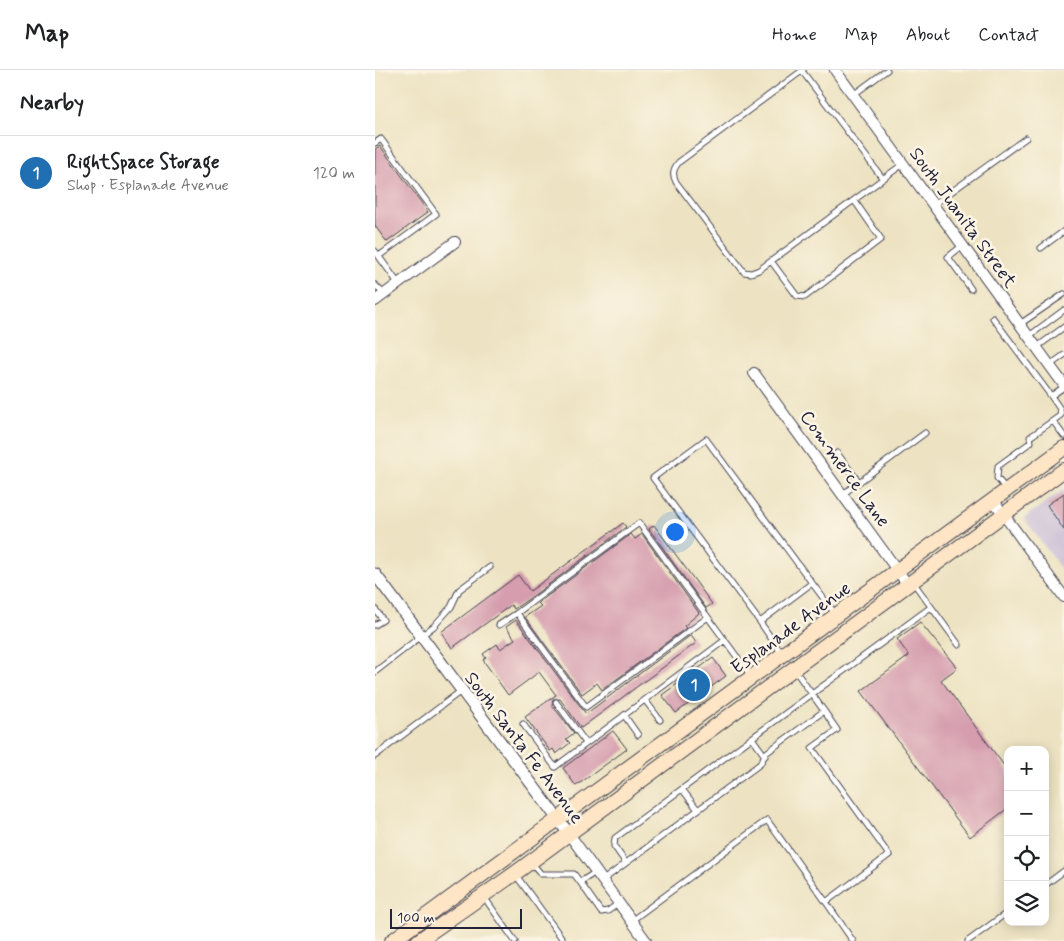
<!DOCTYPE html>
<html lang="en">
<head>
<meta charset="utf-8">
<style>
	body { margin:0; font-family:Mynerve,sans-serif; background:#f2f2f2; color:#202124 }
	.controls { position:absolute; right:15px; bottom:15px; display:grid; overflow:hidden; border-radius:10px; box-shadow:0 2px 12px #0003 }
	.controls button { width:45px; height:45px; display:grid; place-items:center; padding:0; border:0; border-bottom:1px solid #e0e0e0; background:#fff; color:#202124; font:25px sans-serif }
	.scale { position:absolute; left:15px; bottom:12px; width:132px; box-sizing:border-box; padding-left:5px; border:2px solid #22223b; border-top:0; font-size:14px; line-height:18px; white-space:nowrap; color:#22223b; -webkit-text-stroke:4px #fcf5e5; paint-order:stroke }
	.you { position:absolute; left:299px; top:461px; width:18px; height:18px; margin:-12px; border:4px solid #fff; border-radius:50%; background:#1a73e8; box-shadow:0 0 0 8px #1a73e833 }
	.badge { display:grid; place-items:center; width:32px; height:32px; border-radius:50%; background:#1f6fb2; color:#fff; font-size:16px; font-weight:700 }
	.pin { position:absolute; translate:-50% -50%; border:2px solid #fff; box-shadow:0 1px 5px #0006 }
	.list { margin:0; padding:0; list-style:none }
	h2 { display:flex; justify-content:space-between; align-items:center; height:65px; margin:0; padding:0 20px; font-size:21px }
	h2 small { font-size:16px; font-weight:400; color:#757577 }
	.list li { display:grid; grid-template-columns:32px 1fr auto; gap:15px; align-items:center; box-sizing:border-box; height:75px; padding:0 20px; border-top:1px solid #e0e0e0 }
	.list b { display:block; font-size:19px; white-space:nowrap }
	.list p { margin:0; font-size:16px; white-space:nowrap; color:#757577 }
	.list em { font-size:16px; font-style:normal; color:#757577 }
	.icon { flex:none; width:28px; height:28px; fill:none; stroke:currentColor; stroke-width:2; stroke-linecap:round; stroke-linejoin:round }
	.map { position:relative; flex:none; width:689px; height:871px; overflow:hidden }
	header { display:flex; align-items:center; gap:30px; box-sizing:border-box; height:70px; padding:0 25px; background:#fff; border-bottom:1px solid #e0e0e0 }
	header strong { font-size:24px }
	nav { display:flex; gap:28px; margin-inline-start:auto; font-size:18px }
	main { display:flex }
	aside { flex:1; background:#fff }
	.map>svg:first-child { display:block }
	.industrial { fill:#cabfd7 }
	.building { fill:#d59dae }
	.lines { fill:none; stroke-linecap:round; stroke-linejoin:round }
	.service-casing { stroke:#403f4f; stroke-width:7 }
	.minor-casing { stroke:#403f4f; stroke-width:12 }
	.tertiary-casing { stroke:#403f4f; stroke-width:13 }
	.secondary-casing { stroke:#403f4f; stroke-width:16 }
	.service { stroke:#fff; stroke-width:5 }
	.minor { stroke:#fff; stroke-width:10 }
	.tertiary { stroke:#fff; stroke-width:11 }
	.secondary { stroke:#fde5c5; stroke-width:14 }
	.labels { text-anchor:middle; stroke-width:5; stroke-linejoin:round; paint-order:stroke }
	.street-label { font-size:19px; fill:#22223b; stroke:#fcf5e5 }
</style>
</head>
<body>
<header>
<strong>Map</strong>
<nav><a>Home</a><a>Map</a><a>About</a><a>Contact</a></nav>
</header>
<main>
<aside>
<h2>Nearby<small></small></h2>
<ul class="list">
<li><span class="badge">1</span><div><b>RightSpace Storage</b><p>Shop · Esplanade Avenue</p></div><em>120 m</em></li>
</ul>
</aside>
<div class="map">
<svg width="689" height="871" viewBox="0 0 689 871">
	<rect width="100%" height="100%" fill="#fcf5e5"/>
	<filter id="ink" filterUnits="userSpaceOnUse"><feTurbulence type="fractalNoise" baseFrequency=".02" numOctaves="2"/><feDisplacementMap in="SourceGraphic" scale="10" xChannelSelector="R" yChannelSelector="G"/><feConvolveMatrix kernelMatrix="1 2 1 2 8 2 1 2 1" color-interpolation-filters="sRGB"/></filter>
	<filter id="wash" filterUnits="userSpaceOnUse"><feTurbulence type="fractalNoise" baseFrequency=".0096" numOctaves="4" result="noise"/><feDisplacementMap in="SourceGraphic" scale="20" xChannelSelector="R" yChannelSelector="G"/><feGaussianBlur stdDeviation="1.12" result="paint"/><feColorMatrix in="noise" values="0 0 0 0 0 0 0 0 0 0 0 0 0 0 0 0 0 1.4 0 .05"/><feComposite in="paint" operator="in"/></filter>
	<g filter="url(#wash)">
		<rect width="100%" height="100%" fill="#ede3c3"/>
		<path class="industrial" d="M689,419V503L649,448Z"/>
		<g id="blocks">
			<path class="building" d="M5,76L53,142L12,172L0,156V79Z
				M689,423V460L672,435Z
				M248,453L251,457L158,526L139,539L136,535L77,578L66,562L143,505L155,521Z
				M279,455L337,534L331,538L274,459Z
				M256,464L260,469L267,464L324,543L309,556L311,558L227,620L222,613L207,624L150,547L166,536L163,533Z
				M141,550L211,644L316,565L321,573L206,658L185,629H178L177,635L199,663L191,669L195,673L181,684L178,679L175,681L150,647L181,625L164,602L133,625L108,590L111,588L108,584L122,574L125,579L140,569L131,557Z
				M545,552L582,598L566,610L633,701V738L595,767L486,621L534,586L522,569Z
				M338,588L351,606L301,643L287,625Z
				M238,661L252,679L201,716L188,698Z"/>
		</g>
	</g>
	<g filter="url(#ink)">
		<use href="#blocks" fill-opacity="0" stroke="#403f4f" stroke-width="1"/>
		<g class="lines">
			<g class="service-casing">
				<path id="service" d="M428,0L304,92C298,99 297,104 301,112L369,202L376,203L384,200L528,94
					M427,1L508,109
					M478,25L512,0
					M0,73L6,69L61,144L4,186
					M558,135L651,68
					M587,176L573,187L596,219
					M666,178L689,161
					M0,181L23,213
					M396,191L422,226L430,227L506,169L479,130
					M0,215L9,224
					M618,248L676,326L689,317
					M645,254L689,224
					M654,266L689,240
					M662,277L689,257
					M675,295L689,285
					M678,351L689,366
					M462,383L484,412
					M631,419L622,408L623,396L656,372L655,367L686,345L685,339L676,326
					M468,424L550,363
					M538,512L584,575
					M0,539L8,550L0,555
					M333,547L211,637L142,543L264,453L376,606
					M385,552L278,408L331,369L437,513
					M124,555L142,543
					M407,584L385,552L437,513L461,545
					M0,602L59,556L76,537L84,520L115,497
					M270,630L285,650
					M181,632L211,673
					M249,645L263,665
					M148,654L180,697L350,570
					M377,668L390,686
					M0,686L86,621
					M307,719L323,740
					M156,792L166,804H199L205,812L221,802
					M251,793L239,776L240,768L556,537
					M140,804L189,871
					M228,810L385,694L391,683L449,641L419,599
					M205,812L226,842L233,841L244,833
					M670,815L689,801
					M109,827L140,871
					M451,832L478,871
					M256,851L392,750L451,832L514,785L437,678L462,660L449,641
					M593,871L633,842"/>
			</g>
			<g class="minor-casing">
				<path id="minor" d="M460,0L689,315
					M0,231L80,172
					M379,303L533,515
					M618,430L689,527
					M194,764L271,871"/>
			</g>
			<g class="tertiary-casing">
				<path id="tertiary" d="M0,504L194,764"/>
			</g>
			<g class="secondary-casing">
				<path id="secondary" d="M17,871L689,378
					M43,871L139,804L689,400"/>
			</g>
			<use href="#service" class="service"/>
			<use href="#minor" class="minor"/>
			<use href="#tertiary" class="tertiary"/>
			<use href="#secondary" class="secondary"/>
		</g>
	</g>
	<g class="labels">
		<g class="street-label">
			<text transform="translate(589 147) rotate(54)" y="7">South Juanita Street</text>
			<text transform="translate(471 398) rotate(54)" y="7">Commerce Lane</text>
			<text transform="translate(415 557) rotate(-36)" y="7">Esplanade Avenue</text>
			<text transform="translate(150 677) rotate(53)" y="7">South Santa Fe Avenue</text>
		</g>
	</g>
</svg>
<div class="controls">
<button>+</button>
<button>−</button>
<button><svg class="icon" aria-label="locate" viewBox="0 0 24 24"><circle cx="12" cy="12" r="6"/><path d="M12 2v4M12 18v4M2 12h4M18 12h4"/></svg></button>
<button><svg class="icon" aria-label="layers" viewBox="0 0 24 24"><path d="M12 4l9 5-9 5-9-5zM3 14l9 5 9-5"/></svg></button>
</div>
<div class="scale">100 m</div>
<div class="you"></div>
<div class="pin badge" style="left:319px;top:615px">1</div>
</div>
</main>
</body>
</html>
